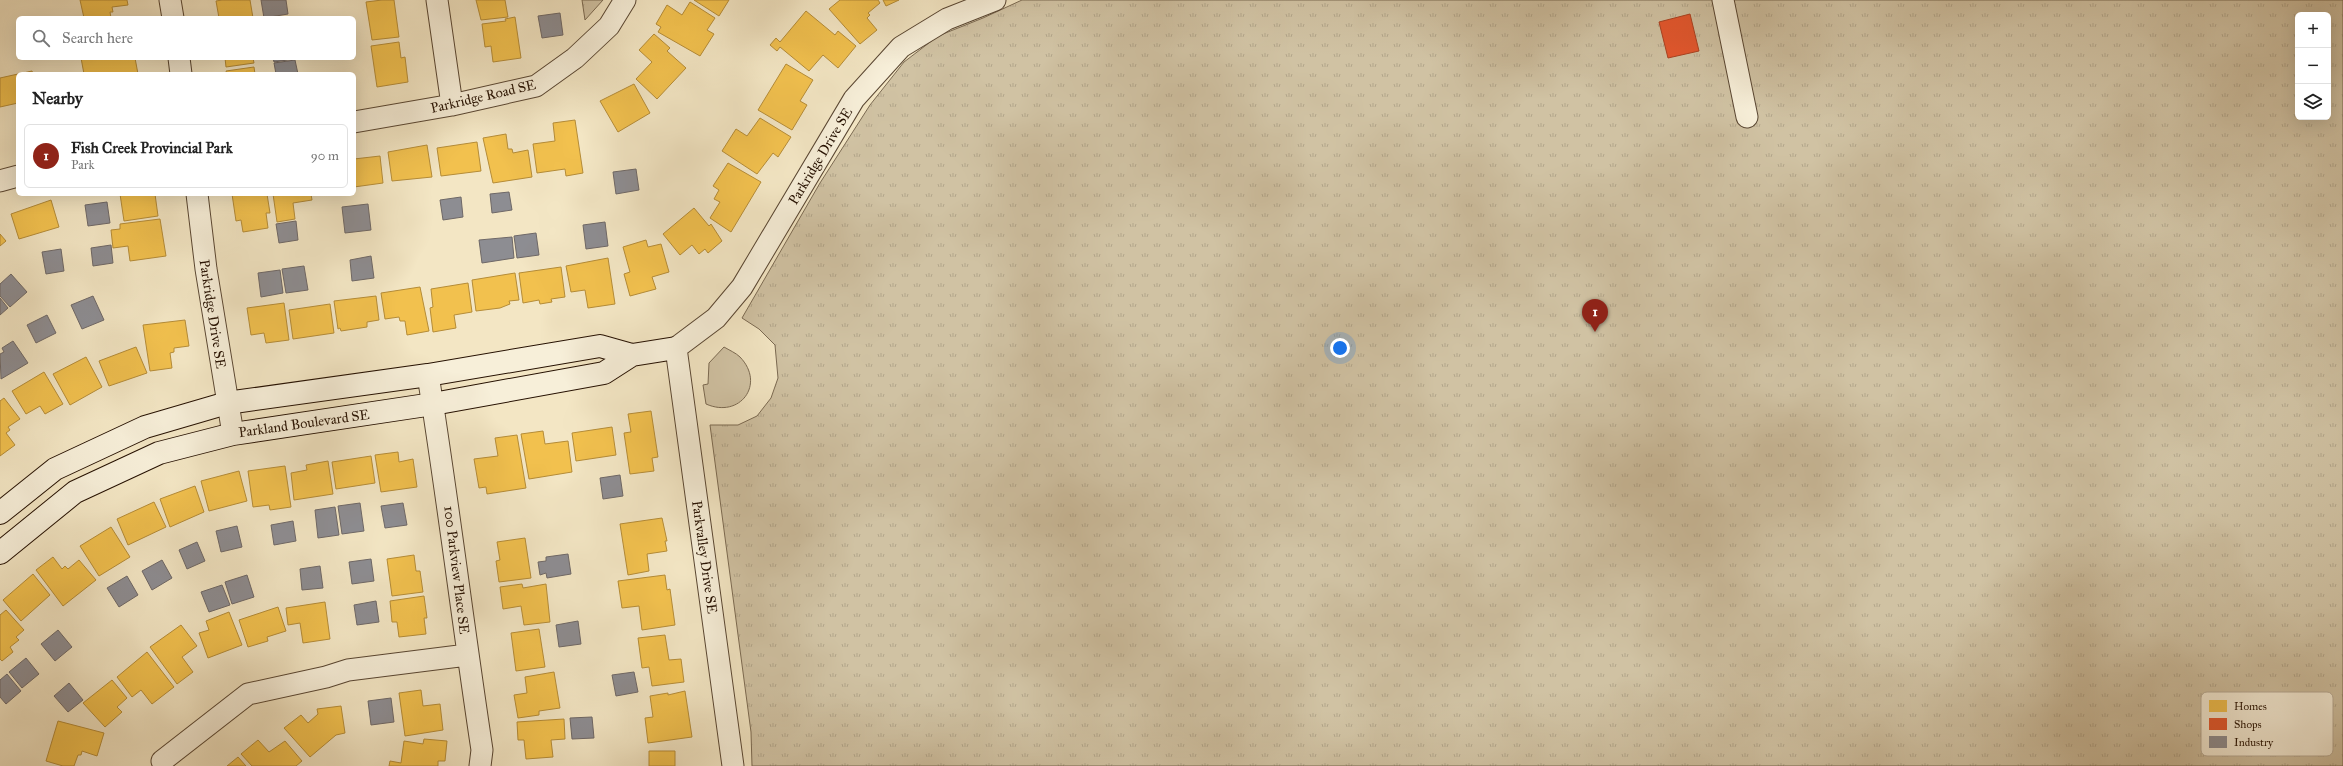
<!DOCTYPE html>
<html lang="en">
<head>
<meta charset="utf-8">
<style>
	body { margin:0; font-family:"IM FELL Great Primer",serif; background:#f2f2f2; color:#222 }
	.controls { position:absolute; right:12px; top:12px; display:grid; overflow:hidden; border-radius:6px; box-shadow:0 4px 16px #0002 }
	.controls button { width:36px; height:36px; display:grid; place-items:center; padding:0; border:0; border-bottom:1px solid #e0e0e0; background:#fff; color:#222; font:20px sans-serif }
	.you { position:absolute; left:1340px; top:348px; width:14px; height:14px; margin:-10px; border:3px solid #fff; border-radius:50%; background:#1a73e8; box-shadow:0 0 0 6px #1a73e833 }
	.badge { display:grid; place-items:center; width:26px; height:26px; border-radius:50%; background:#8f2418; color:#fff; font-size:13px; font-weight:700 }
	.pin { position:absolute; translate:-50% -33px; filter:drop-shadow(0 1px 2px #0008) }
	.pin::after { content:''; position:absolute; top:21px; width:14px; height:12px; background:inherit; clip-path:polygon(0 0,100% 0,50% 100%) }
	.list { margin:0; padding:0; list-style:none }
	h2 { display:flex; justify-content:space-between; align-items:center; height:52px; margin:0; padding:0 16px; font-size:17px }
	h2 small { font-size:13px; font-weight:400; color:#767676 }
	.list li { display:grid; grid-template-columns:26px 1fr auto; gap:12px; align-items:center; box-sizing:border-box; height:64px; margin:0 8px 8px; padding:0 8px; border:1px solid #e0e0e0; border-radius:6px }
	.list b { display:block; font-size:15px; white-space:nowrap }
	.list p { margin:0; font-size:13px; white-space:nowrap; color:#767676 }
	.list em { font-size:13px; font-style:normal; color:#767676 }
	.icon { flex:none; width:22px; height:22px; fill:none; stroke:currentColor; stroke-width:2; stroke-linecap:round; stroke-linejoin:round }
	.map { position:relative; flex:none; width:2343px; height:766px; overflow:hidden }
	.search { position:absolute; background:#fff; box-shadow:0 4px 16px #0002; left:16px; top:16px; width:340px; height:44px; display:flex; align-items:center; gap:10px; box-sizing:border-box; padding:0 14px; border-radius:6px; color:#767676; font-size:15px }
	.panel { position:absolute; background:#fff; box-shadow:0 4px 16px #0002; left:16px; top:72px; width:340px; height:124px; border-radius:6px }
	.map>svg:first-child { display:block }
	.grass { fill:#d0c2a3; stroke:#7b6a52 }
	.park { fill:url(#park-tufts); stroke:#7b6a52; fill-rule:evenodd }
	.homes { fill:#f2c14e; stroke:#b58c37 }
	.shops { fill:#e4572e; stroke:#ab4221 }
	.industry { fill:#8d8d92; stroke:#6e6867 }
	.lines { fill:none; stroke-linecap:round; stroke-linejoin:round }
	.street-casing { stroke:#594632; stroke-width:23 }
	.secondary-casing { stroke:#261102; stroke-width:24 }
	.street { stroke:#f7efd9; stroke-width:21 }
	.secondary { stroke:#f7efd9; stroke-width:22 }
	.labels { text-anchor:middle; stroke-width:4; stroke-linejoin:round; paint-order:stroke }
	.street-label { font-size:14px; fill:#261102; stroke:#f7efd9 }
	.key { fill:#f7efd9; stroke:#b8ac98; stroke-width:1 }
	.key-label { font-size:11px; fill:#261102 }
</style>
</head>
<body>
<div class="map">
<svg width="2343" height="766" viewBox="0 0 2343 766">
	<defs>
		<pattern id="park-tufts" width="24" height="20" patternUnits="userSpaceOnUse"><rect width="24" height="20" fill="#d0c2a3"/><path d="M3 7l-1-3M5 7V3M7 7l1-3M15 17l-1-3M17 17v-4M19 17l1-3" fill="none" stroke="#b2a68b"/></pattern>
	</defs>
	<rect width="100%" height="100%" fill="#f3e6c4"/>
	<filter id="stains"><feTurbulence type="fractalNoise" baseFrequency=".005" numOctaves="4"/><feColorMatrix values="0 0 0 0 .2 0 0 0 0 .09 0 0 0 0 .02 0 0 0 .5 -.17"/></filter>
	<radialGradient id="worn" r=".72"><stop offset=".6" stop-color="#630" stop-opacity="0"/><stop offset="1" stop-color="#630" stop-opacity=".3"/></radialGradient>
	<path class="grass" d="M724,347C729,350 736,353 740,357C766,384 740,419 706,404L703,385L708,384L709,363Z"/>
	<path class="park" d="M582,0H603L585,20Z
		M1022,0H2343V766H752L751,732L710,425H738L757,416L771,398L778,378L775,345L759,329L742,318L820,183L870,105L904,62L938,36L983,18ZM2298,15H2328V117H2298Z"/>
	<path class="homes" d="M80,0H127L128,5L112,7L113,12H110L111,18H84Z
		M222,0H250L253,18H219L216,1Z
		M382,0H394L399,37L372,40L366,2Z
		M476,0H505L508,17L481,20Z
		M694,0H729L719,16Z
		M840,0H878L880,3L868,13L870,15L867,18L877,30L860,44L829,9Z
		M883,0H899L886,6Z
		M690,2L715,18L707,30L714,34L700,56L658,32L661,27L656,24L667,5L682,15Z
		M806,11L835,35L838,31L856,46L838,68L823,55L809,71L780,47L777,51L770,45L776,38L780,42Z
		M515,17L521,58L493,62L491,46L485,47L482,24L506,21L505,19Z
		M654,34L670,48L667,51L686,68L657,99L636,79L652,62L639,50Z
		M399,42L401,58L405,57L408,82L377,87L371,46Z
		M81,58H135L138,74H84Z
		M225,58H253L254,63L226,67Z
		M786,64L813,80L800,101L807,105L792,130L758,110Z
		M254,67L255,74H227L226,71Z
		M32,71L33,74H19Z
		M18,74V103L0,107V78Z
		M634,84L650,113L618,132L600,101Z
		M760,118L791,137L778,157L773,153L757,174L722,151L736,129L747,136Z
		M575,120L583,173L566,176L565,169L537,173L533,144L555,141L553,123Z
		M506,134L508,149H512L513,153L528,150L532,177L493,183L483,138Z
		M477,142L481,171L441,176L437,148Z
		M427,145L432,177L392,181L388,152Z
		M380,156L383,183L354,187V159Z
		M728,163L761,182L731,232L710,218L720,202L714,199L719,190L713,186Z
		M120,194H155L158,216L124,221Z
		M232,194H267L270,213H266L268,228L243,232L241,220L236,221Z
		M273,194H311L312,200L293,203L295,219L277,222Z
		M51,200L59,227L19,239L11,214Z
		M694,208L709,226L711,224L722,241L708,253L705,249L699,254L692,245L680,255L663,234Z
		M160,219L166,256L130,261L128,246L113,248L111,230L120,229V224Z
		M0,234L6,241L0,246Z
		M646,240L648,247L661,244L669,272L652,277L656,289L630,296L624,274L630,272L623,247Z
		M608,258L615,304L588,308L585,290L571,292L566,266Z
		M561,267L565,297L551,299L552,302L540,304L539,300L523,303L519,273Z
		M515,273L519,300L509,301L510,304L500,308L476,311L472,280Z
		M468,283L472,312L454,315L456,328L433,332L430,308L433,307L431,289Z
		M420,287L429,331L407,335L405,321H400L399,317L385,319L381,293Z
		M376,296L379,320L367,322V327L341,331L340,328L338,329L334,301Z
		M284,303L289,340L266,343L264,333L251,335L247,308Z
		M330,304L334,333L293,339L289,310Z
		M185,320L189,346L174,348V352L170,353L172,368L150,371L143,325Z
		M136,347L147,373L109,386L99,361Z
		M86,357L102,387L70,405L53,374Z
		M44,372L63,404L45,414L40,406L26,414L12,391Z
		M4,398L20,419L8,427L10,430L6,433L15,445L0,456V401Z
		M651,411L658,457L652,458L654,471L630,474L624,433L631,432L628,414Z
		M612,427L616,455L576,461L572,433Z
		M543,431L545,444L568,441L572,472L529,479L521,434Z
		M517,435L526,488L487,494L486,487L479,488L474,459L498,456L495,438Z
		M398,452L399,462L413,459L417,487L381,492L375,455Z
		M371,456L375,483L336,489L332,462Z
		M328,461L333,494L294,500L291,473L307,470L306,465Z
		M285,466L291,507L270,510L269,505L253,507L248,471Z
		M239,471L247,501L209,511L201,481Z
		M195,486L204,512L170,527L160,499Z
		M154,502L166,527L128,545L117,519Z
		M662,518L667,541H665L667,551L647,554L649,571L628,575L620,524Z
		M111,527L130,557L99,576L80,546Z
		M525,538L531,578L499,582L496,561L500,560L497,542Z
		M414,555L416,571H420L423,592L392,596L387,559Z
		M53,557L62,569L65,566L68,569L79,560L96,580L63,606L36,570Z
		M33,574L50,595L21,621L3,600Z
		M665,575L667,590L670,589L675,625L642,630L639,606L622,608L618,581Z
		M522,584L523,588L546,584L550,622L524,625L521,606L503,609L500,587Z
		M424,596L427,618H424L426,634L399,637L397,622H392L390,601Z
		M325,602L330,639L303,643L300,623L288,625L286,608Z
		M278,607L286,631L267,637L268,641L248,647L239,620Z
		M6,610L24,630L16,637L19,640L10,647L13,652L2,661L0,659V615Z
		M229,612L242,645L208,658L199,633L209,630L206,621Z
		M181,625L197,646L182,657L193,672L177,684L150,647Z
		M539,629L545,667L516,671L511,633Z
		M665,635L669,660L681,659L684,682L652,686L649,667L642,668L638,638Z
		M147,652L174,687L152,704L141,690L132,697L117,677Z
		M554,672L560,708L539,711V715L518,718L514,695L527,693L525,677Z
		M112,680L127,698L117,707L122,712L105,727L83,703Z
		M421,690L423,706L440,704L443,730L405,736L399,693Z
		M685,691L692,737L648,743L645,718L653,717L650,696L668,693V695Z
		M341,706L345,733L336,735L310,757L284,728L301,715L308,723L318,714L317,709Z
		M564,719L565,739L551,740L553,757L526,759L524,740H518L517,722Z
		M58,721L104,733L97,756L82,751L81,755H78L74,766H63L46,761Z
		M424,739L447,741L445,761H438V766H389L390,761L401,763L404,741L423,744Z
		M258,740L269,752L285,741L302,761L296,766H252L241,754Z
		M649,751H675V766H649Z
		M238,757L246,766H227Z"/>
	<path class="shops" d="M1690,14L1699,51L1668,58L1659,22Z"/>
	<path class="industry" d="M261,0H286L288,14L264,18Z
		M560,13L563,35L542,38L538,16Z
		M273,58H294V59L274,62Z
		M295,60L298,74H276L274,63Z
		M636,169L639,190L616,194L613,172Z
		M509,192L512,210L492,213L490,194Z
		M461,197L463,217L443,220L440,200Z
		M107,202L110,223L88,226L85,205Z
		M368,204L371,230L345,233L342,207Z
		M296,221L298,240L279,243L276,224Z
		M605,222L608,246L586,249L583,225Z
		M536,233L539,255L517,258L514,236Z
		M512,237L514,258L482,263L479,240Z
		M111,245L113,263L93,266L91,248Z
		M61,249L64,271L46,274L42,252Z
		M371,256L374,278L352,281L350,260Z
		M304,266L308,290L286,293L282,269Z
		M280,270L283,293L261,297L258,273Z
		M11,274L27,292L10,307L0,296V284Z
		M93,296L104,320L82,329L71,305Z
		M0,298L8,308L0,315Z
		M47,315L56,333L36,343L27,325Z
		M13,341L28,363L1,379L0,354L4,352L2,348Z
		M620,475L623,496L603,499L600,478Z
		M360,503L364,531L342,534L338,506Z
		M403,503L407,525L385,528L381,506Z
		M335,507L339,535L318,538L315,510Z
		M293,521L296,541L274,545L271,525Z
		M237,526L242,547L221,552L216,531Z
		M197,542L205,561L187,569L179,550Z
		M568,554L571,574L547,578L546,573L540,575L538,562L546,561V557Z
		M371,559L374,581L352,584L349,562Z
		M162,560L172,578L152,590L142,571Z
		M320,566L323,588L302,590L300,569Z
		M247,575L254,597L232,604L225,582Z
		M127,576L138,595L119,607L107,588Z
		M222,585L230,605L209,612L201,592Z
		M376,601L379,622L357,625L354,605Z
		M578,621L581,644L559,647L556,625Z
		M58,630L72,647L55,661L41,644Z
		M26,658L39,674L22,688L9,672Z
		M634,672L638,692L616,696L612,675Z
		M7,674L21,691L6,704L0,697V680Z
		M69,683L83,700L68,712L54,696Z
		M391,698L394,722L371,725L368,701Z
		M592,717L594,738L572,739L570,718Z"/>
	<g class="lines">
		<g class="street-casing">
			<path id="street" d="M170,0L173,18
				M437,0L452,105
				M1723,0L1747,117
				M179,58L181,74
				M354,122L452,105L536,86L575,58L609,26L625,0
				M0,181L18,176
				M197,194L206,269L233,434
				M428,375C448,500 463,625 482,750L480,766
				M162,761L248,694L326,677L348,670L467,655
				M733,766L676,348L716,318L742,287L854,99L901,47L947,19L995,0"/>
		</g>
		<g class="secondary-casing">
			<path id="secondary" d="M0,513L55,469L145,427L227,403L428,375L600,346L632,355
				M0,553L75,492L159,453L233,434L433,404L604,373L632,355L676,348"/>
		</g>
		<use href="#street" class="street"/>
		<use href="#secondary" class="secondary"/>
	</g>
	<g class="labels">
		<g class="street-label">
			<text transform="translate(483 96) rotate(-13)" y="5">Parkridge Road SE</text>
			<text transform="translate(820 156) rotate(-59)" y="5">Parkridge Drive SE</text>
			<text transform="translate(213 314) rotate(81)" y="5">Parkridge Drive SE</text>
			<text transform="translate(304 423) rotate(-8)" y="5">Parkland Boulevard SE</text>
			<text transform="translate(705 557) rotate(82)" y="5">Parkvalley Drive SE</text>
			<text transform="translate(457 570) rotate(83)" y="5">100 Parkview Place SE</text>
		</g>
	</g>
	<rect x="2201" y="692" width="132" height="64" rx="6" class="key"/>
	<rect x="2209" y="700" width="18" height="12" fill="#f2c14e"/>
	<rect x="2209" y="718" width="18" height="12" fill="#e4572e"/>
	<rect x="2209" y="736" width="18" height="12" fill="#8d8d92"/>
	<g class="key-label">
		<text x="2234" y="710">Homes</text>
		<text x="2234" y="728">Shops</text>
		<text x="2234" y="746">Industry</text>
	</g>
	<rect width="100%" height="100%" filter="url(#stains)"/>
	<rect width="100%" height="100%" fill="url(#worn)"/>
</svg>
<div class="controls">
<button>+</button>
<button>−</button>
<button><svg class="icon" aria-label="layers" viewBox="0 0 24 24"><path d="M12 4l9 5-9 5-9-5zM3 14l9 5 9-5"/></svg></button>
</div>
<div class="you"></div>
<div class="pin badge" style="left:1595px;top:332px">1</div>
<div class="search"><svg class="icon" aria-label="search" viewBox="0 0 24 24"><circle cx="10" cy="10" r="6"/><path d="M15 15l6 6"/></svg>Search here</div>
<section class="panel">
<h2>Nearby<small></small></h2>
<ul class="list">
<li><span class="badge">1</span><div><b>Fish Creek Provincial Park</b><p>Park</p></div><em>90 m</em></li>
</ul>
</section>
</div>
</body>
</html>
